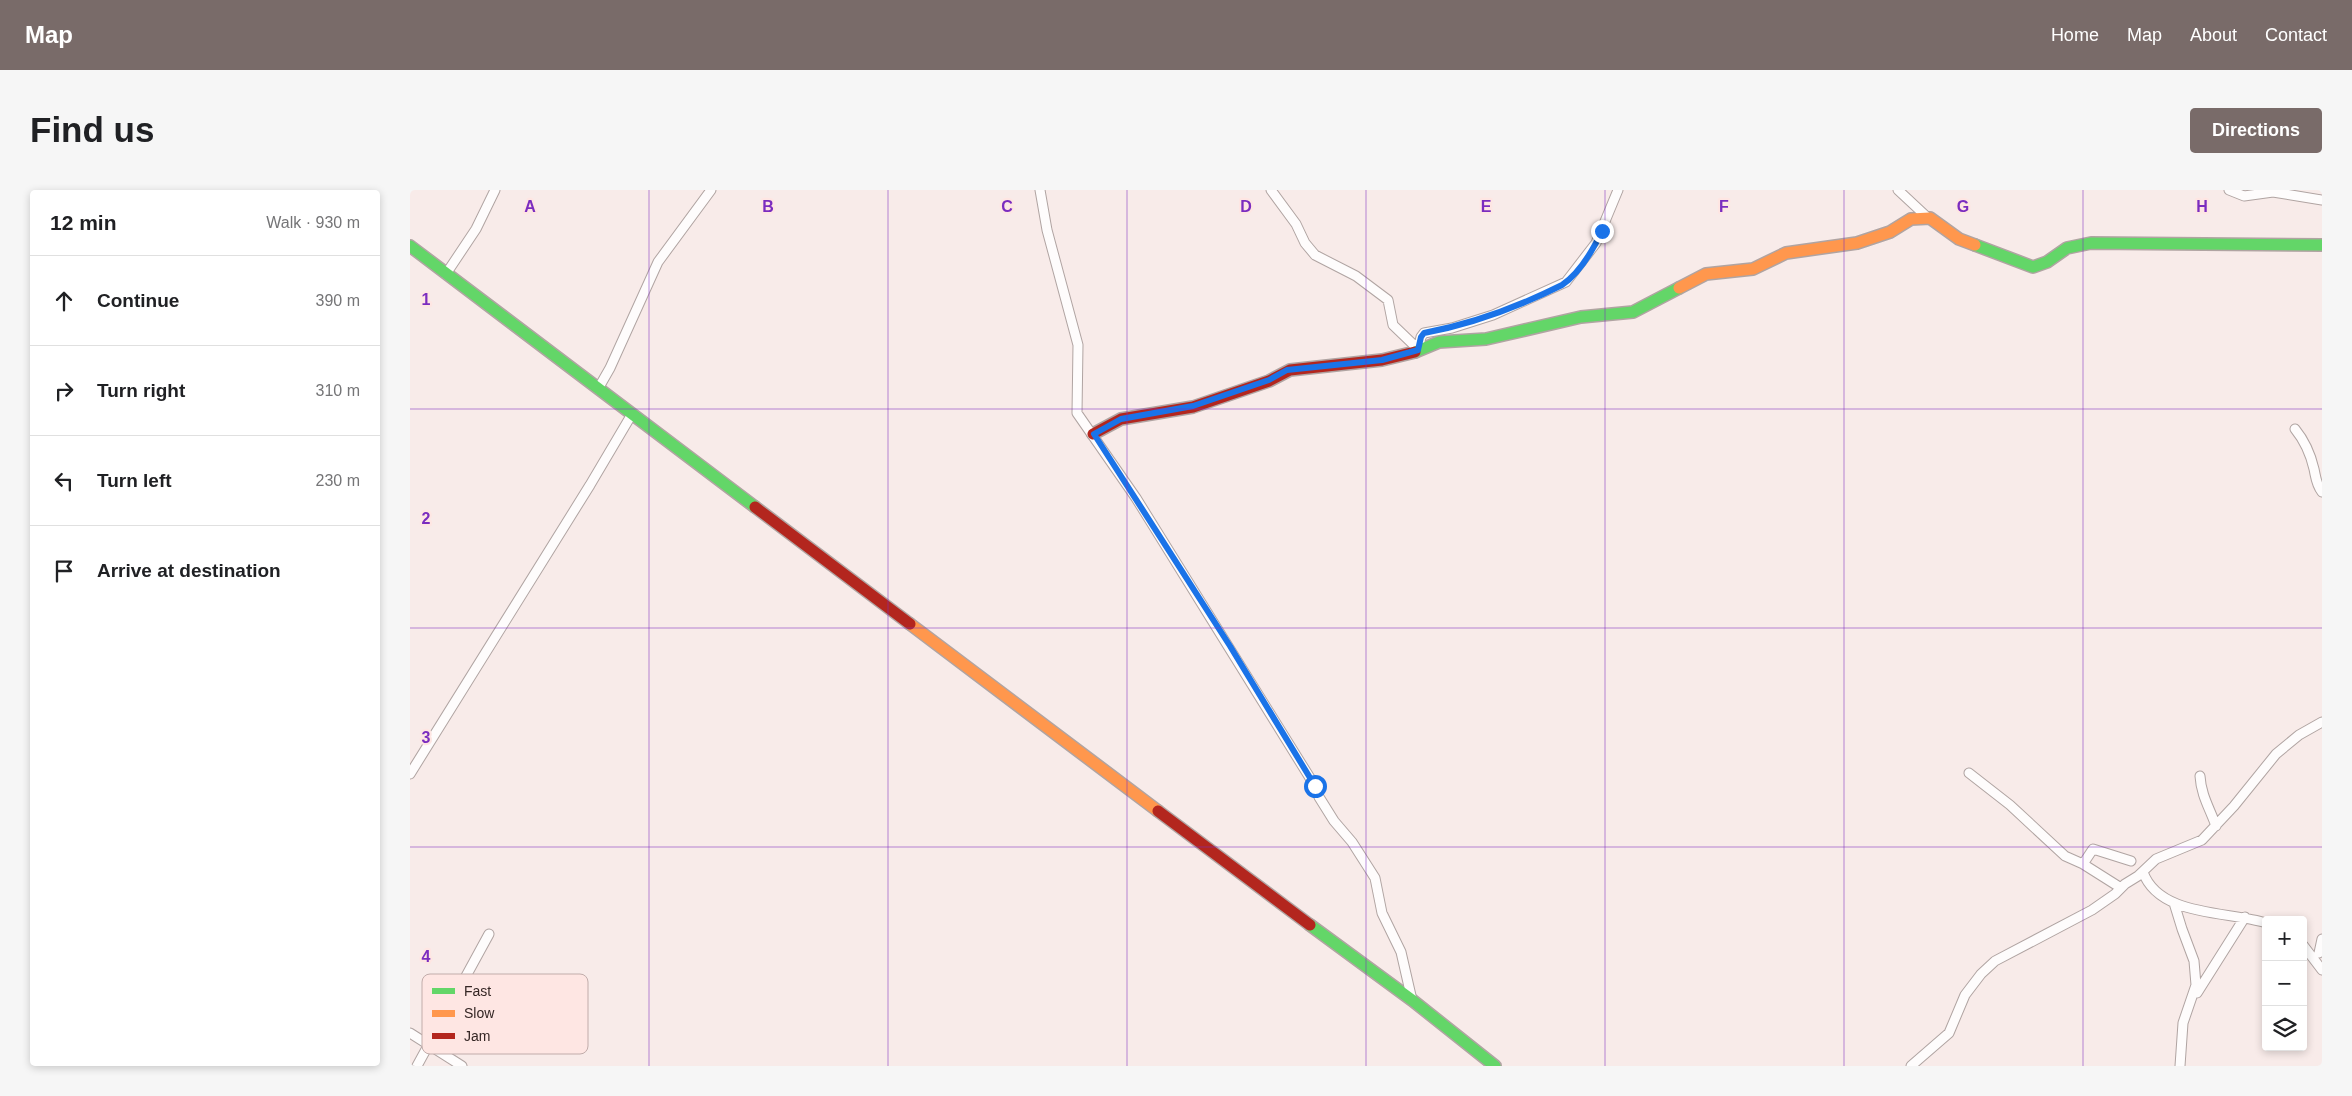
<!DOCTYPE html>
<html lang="en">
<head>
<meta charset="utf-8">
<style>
	body { margin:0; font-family:Arial,sans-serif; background:#f6f6f6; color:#202124 }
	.controls { position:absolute; right:15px; bottom:15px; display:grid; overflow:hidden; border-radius:5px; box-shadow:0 2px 8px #0003 }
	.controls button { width:45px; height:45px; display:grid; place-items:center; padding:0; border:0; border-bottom:1px solid #e0e0e0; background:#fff; color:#202124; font:25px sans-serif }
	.stop { position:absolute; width:15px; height:15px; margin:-11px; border:4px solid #1a73e8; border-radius:50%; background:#fff }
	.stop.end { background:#1a73e8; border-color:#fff; box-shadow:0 1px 5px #0008 }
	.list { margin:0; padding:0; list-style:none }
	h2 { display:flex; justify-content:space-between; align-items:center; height:65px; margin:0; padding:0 20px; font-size:21px }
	h2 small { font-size:16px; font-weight:400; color:#757577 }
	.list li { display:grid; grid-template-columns:32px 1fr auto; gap:15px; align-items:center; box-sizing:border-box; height:90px; padding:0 20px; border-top:1px solid #e0e0e0 }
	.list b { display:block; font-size:19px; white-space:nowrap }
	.list em { font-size:16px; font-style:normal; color:#757577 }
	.icon { flex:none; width:28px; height:28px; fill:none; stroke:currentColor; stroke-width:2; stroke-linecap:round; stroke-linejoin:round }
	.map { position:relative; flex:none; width:1912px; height:876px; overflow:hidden; border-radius:5px }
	header { display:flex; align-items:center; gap:30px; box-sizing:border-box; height:70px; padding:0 25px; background:#796b69; color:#fff }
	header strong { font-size:24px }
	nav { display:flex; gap:28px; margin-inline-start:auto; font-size:18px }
	.intro { display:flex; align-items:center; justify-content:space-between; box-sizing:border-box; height:120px; padding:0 30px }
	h1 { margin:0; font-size:35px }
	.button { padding:12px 22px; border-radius:5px; background:#796b69; color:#fff; font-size:18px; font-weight:700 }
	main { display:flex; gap:30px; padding:0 30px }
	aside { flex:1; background:#fff; border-radius:5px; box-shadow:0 2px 8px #0003 }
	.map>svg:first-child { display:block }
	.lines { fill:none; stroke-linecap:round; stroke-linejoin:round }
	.street-casing { stroke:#b0a4a2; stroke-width:11 }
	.fast-casing { stroke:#b0a4a2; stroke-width:14 }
	.slow-casing { stroke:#b0a4a2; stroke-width:14 }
	.jam-casing { stroke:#b0a4a2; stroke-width:14 }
	.street { stroke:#fefcfc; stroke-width:9 }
	.fast { stroke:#63d668; stroke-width:11 }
	.slow { stroke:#ff974d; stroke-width:11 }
	.jam { stroke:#b3261e; stroke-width:11 }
	.route { stroke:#1a73e8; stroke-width:6 }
	.grid { fill:none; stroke:#7b2cbf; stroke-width:1; stroke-opacity:0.55 }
	.key { fill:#fee6e3; stroke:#c1acaa; stroke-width:1 }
	.key-label { font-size:14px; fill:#342624 }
	.grid-label { font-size:16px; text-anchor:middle; font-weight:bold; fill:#7b2cbf; stroke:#fee6e3; stroke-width:4.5; stroke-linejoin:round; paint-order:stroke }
</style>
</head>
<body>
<header>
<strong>Map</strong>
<nav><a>Home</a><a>Map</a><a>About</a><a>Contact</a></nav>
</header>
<div class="intro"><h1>Find us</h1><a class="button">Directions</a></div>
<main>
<aside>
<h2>12 min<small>Walk · 930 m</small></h2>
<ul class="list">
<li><svg class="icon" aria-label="ahead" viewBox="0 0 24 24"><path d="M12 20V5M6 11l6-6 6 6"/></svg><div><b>Continue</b></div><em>390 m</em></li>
<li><svg class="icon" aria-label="right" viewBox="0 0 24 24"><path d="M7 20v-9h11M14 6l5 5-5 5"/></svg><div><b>Turn right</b></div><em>310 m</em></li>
<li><svg class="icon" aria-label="left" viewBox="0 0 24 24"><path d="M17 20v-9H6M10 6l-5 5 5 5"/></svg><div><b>Turn left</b></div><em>230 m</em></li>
<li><svg class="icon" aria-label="arrive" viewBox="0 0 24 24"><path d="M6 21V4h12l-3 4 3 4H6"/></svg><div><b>Arrive at destination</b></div></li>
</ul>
</aside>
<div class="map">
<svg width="1912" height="876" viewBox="0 0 1912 876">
	<rect width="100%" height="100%" fill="#f8ebe9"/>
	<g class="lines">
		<g class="street-casing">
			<path id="street" d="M630,0L637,40L668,155L667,223L726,308L905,596L909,607L924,631L942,652L965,688L972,723L991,762L1002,810
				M861,0L886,34L895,53L905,65L946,86L978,110L983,135L1008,159
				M1488,0L1517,27
				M1819,0L1834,6L1863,2L1912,10
				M36,84L66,39L85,0
				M1008,160L1011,147L1014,143L1042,138L1083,125L1156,92L1186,53L1208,0
				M188,199L200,178L248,72L301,0
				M1885,239C1894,250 1901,266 1904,279C1906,288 1906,294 1912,302
				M1559,583L1600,615L1655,666L1673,674L1711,698
				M0,584L180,295L222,224
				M1790,586C1791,605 1800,619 1806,636
				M1673,674L1683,659L1721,671
				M1733,682C1749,727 1819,721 1856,733
				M1764,713L1772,739L1784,771L1786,795L1773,833L1770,876
				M1893,755L1912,780
				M1909,763L1912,749
				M1787,803L1835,727
				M0,843L52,876
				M7,876L79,744
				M1501,876L1539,843L1555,805L1571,784L1585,771L1682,720L1705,704L1715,694L1728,686L1746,669L1792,650L1824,616L1866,564L1889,545L1912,532"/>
		</g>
		<g class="fast-casing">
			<path id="fast" d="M1565,55L1623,77L1637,72L1657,58L1681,53L1912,55
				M0,56L345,317
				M1005,162L1029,152L1076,149L1171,127L1223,122L1269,98
				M900,735L1002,810L1085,876"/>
		</g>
		<g class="slow-casing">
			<path id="slow" d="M1269,98L1296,84L1343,79L1376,63L1447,53L1480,42L1501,29L1520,28L1549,49L1565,55
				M500,434L748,621"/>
		</g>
		<g class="jam-casing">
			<path id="jam" d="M683,244L711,229L783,217L859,191L880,180L972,170L1005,162
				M345,317L500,434
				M748,621L900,735"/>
		</g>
		<use href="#street" class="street"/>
		<use href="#fast" class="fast"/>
		<use href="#slow" class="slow"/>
		<use href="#jam" class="jam"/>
	</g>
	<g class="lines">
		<path class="route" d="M905,596L820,456L684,244L711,229L783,216L859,190L877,180L972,170L1008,160L1011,147L1014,143C1062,134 1108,117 1152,95C1170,83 1183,60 1192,41"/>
	</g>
	<path class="grid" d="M239,0V876M478,0V876M717,0V876M956,0V876M1195,0V876M1434,0V876M1673,0V876M0,219H1912M0,438H1912M0,657H1912"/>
	<rect x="12" y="784" width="166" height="80" rx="8" class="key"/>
	<rect x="22" y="798" width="23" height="6" fill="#63d668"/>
	<rect x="22" y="820" width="23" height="7" fill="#ff974d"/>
	<rect x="22" y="843" width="23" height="6" fill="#b3261e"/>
	<g class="key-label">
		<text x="54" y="806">Fast</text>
		<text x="54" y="828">Slow</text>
		<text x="54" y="851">Jam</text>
	</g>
	<g class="grid-label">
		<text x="120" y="22">A</text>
		<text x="358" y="22">B</text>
		<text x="597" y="22">C</text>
		<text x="836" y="22">D</text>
		<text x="1076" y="22">E</text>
		<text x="1314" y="22">F</text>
		<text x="1553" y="22">G</text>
		<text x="1792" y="22">H</text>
		<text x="16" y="115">1</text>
		<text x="16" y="334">2</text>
		<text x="16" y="553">3</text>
		<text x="16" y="772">4</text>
	</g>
</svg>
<div class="controls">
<button>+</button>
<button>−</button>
<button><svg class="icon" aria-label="layers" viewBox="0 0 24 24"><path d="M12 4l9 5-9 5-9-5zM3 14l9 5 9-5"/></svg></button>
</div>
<div class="stop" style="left:905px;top:596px"></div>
<div class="stop end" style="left:1192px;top:41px"></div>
</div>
</main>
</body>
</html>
